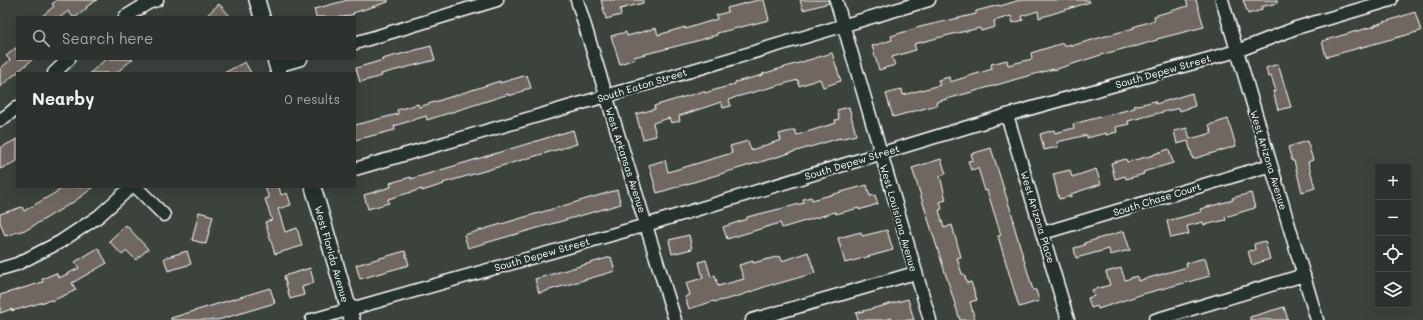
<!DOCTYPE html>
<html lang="en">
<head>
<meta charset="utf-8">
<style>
	body { margin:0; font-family:Mali,sans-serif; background:#353a36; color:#f1f3f6 }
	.controls { position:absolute; right:12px; bottom:12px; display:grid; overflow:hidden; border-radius:0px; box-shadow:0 4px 16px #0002 }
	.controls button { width:36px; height:36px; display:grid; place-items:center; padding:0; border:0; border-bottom:1px solid #484d4a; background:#2d322e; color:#f1f3f6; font:20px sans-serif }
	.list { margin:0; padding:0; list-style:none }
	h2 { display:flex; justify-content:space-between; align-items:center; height:52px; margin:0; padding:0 16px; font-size:17px }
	h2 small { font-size:13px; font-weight:400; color:#a7aaaa }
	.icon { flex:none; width:22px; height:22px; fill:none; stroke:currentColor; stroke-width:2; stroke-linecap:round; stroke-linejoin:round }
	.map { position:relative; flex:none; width:1423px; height:320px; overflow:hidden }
	.search { position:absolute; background:#2d322e; box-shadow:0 4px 16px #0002; left:16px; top:16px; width:340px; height:44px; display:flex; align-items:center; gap:10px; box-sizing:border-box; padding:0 14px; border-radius:0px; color:#a7aaaa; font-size:15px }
	.panel { position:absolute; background:#2d322e; box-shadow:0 4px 16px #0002; left:16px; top:72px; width:340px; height:116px; border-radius:0px }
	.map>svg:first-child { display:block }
	.building { fill:#706861; stroke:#fff }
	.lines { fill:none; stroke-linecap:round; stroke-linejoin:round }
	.minor-casing { stroke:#fff; stroke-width:15 }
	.tertiary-casing { stroke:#fff; stroke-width:18 }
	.minor { stroke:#26332d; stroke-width:12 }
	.tertiary { stroke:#26332d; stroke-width:15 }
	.labels { text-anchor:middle; stroke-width:4; stroke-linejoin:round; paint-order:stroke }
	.street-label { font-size:10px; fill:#fff; stroke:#26332d }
</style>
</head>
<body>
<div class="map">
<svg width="1423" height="320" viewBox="0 0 1423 320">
	<rect width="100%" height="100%" fill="#3c433d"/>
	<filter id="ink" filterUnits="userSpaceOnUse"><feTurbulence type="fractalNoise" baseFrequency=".025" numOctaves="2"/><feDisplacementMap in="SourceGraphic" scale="8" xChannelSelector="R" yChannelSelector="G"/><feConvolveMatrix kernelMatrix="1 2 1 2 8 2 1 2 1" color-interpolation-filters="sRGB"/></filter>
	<g filter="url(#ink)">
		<path class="building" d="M57,0H97L86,7L87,8L76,17H73L68,11L61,17H41L54,6L52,4Z
			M348,0H388V2L353,13L354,14L344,17H316L314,9Z
			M601,0H643V3L620,9L621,15L606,19Z
			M758,0H764L769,20L717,33V35L693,42L634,57L635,59L620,64L611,36L626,32L627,36L656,28L658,35L685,27V29L717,19L716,15L728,12L727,8Z
			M800,0H829V3L803,10Z
			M1020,0H1089L1090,2L1039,18L1038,11L1022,16L1023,20L1013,23L1011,16L994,21L995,27L981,31L980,28L953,34L914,44L916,50L892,57L895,65L879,70L872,46L892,40L891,36L920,27L976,14V11L999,5L1000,6Z
			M1186,0H1196L1204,27L1157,39V40L1134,47V46L1104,54L1054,70V69L1024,77L965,94L936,102L937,105L893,117L886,94L902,89L903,95L940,85L938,80L949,77L950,82L992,69L991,64L1007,60L1008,65L1032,59L1031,53L1063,43L1064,46L1071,44V46L1134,28L1133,27L1155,20L1154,16L1188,6Z
			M1243,0H1277V3L1261,7L1262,10L1248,14Z
			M219,4L231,17H205Z
			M1415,12L1421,31L1326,57L1322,41L1375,26V25Z
			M431,46L435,60L381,74L382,76L360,82L356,68L383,60L382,59Z
			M17,47V59H33L0,87V69L10,60L6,56Z
			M832,53L841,81L823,87L820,79L799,86L798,80L736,97L729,100L731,106L723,108L721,102L679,116L680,121L671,123L669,118L653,123L656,136L643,139L636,114L655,109L654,106L677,99L704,91L705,93L735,84V82L763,75L762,74Z
			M106,59H133L116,73H90Z
			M245,62L251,73H224Z
			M1278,64L1291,107L1278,110L1273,91H1276L1271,76L1268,77L1266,68Z
			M527,75L531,88L523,90V91L509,96V94L427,120L426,116L394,126L395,130L355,140V125L398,114L397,110L418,104L419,107L500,81V83Z
			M1192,93L1195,106L1180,111L1179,108L1128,121L1129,124L1116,127L1117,132L1106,135V133L1087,138V135L1057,142L1058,147L1044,150L1040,134L1054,130L1055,133L1074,128L1073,124L1135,108L1134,106L1155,101L1156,104Z
			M849,107L856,135L840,139V138L657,193L649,165L665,160L668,172L732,153L730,146L748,141L751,150L781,140L779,134L795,130L797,135L836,123L835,120L839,119L837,110Z
			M1228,119L1236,146L1193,159L1188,141L1177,144L1174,131L1187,128L1190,139L1212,133L1209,125Z
			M573,130L577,144L443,183L444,184L422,191V189L388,199L389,203L368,209L364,195L391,187L390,183L411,177V179Z
			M17,139V161L0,169V148Z
			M1307,141L1313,160L1308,162L1315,188L1302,192L1294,161H1292L1288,147Z
			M991,148L1014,221L1013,222L1033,290H1036L1039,301L1019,307L998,236L1001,235L987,190L985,191L978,168L971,170L968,161L973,160L971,154Z
			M1169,149L1173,163L1143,172L1144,174L1126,179L1125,176L1115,179L1111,163L1126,159L1127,162L1154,155V154Z
			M941,159L946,174L940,176L946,200L940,202L942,209L939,210L944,228L952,225L961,257L957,258L962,274H964L967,283L971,282L977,300L970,302L975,320H960L912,168Z
			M1096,169L1101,184L1071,194L1072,196L1059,199L1053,174L1070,170L1072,177Z
			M867,185L870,196L875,195L878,204L859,210V208L836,214L835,212L782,228L780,223L727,239L723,227L747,219V217L804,203L803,199L811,197L812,200Z
			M65,187H94L75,201L28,229L5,236L0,222V214L22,207L24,211Z
			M265,187H279L281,195L287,193L291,205L278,209L285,232L297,228L302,246L275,254L265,222L272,220L265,199L269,198Z
			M617,190L621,204L468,248L464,235Z
			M1251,193L1255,208L1225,217L1226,220L1204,225L1203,222L1187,226L1189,234L1171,238L1167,221L1201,212L1200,209L1233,200L1232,198Z
			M199,212L213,216L206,244L192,240Z
			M126,225L148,249L136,260L127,251L122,255L109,241Z
			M887,230L893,250L845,263L838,238L861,232L862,236Z
			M1124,231L1130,250L1110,255L1109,249L1076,258L1074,248L1085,245L1084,243Z
			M689,235L692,249L672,254L669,240Z
			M1265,241L1270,259L1252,265L1248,251L1255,250L1254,244Z
			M98,248L107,263L72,283L76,290L52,301L51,300L12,311V309L0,313V295L43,282L42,279L56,273L59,278L79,268L75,262Z
			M187,251L191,264L168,271L164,258Z
			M405,251L409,265L360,279L356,265Z
			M808,252L815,273L773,285V284L736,297L715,302L714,301L689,309L685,297L690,295L686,283L703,278L699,262L706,260L711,277L715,275L718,286L744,279L739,265L753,261V263L780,256L782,261Z
			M611,257L615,271L539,293L535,279Z
			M1205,258L1210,276L1143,294L1098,309L1097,306L1091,308L1088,298L1094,296L1092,290L1110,285L1106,272L1121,268L1125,280L1137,276L1138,281L1187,267L1186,263Z
			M310,268L314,283L302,287L304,295L290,299L284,276Z
			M270,288L275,303L218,320H171V318Z
			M908,299L914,320H892V318L884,320H858L856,313Z
			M1284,307L1288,320H1250V317Z"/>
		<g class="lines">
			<g class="minor-casing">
				<path id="minor" d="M577,0L675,320
					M836,0L930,320
					M1222,0L1317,320
					M125,17L148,3L157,0
					M355,43L497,0
					M277,66L301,59
					M54,73L69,59
					M1007,115L1068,320
					M0,120L9,114L17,107
					M355,169L606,96L929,0
					M136,187L164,215
					M1043,233L1271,165
					M0,269L17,264L60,242L99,216L131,187
					M312,320L646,225L1007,115L1237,51L1296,28L1391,0
					M752,320L915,273
					M1155,320L1304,275"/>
			</g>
			<g class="tertiary-casing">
				<path id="tertiary" d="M257,0L262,17
					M275,59L279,73
					M313,187L352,320"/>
			</g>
			<use href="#minor" class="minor"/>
			<use href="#tertiary" class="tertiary"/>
		</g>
	</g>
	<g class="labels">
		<g class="street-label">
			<text transform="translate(1163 71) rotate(-16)" y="4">South Depew Street</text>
			<text transform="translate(642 85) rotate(-17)" y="4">South Eaton Street</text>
			<text transform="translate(626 160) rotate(72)" y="4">West Arkansas Avenue</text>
			<text transform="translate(1269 160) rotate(73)" y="4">West Arizona Avenue</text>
			<text transform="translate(852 162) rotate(-17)" y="4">South Depew Street</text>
			<text transform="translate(1157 199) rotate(-17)" y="4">South Chase Court</text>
			<text transform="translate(1038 217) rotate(73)" y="4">West Arizona Place</text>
			<text transform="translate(899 218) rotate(74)" y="4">West Louisiana Avenue</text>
			<text transform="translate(332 254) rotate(74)" y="4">West Florida Avenue</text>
			<text transform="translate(542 254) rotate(-16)" y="4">South Depew Street</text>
		</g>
	</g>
</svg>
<div class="controls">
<button>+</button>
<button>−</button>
<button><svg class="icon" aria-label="locate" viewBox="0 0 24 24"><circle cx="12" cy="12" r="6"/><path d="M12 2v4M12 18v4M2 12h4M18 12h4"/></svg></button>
<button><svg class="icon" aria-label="layers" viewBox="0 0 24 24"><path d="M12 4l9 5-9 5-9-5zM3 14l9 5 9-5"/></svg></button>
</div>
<div class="search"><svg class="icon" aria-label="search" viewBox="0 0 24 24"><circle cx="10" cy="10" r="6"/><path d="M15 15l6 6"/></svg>Search here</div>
<section class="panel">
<h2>Nearby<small>0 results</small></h2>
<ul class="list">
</ul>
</section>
</div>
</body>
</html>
